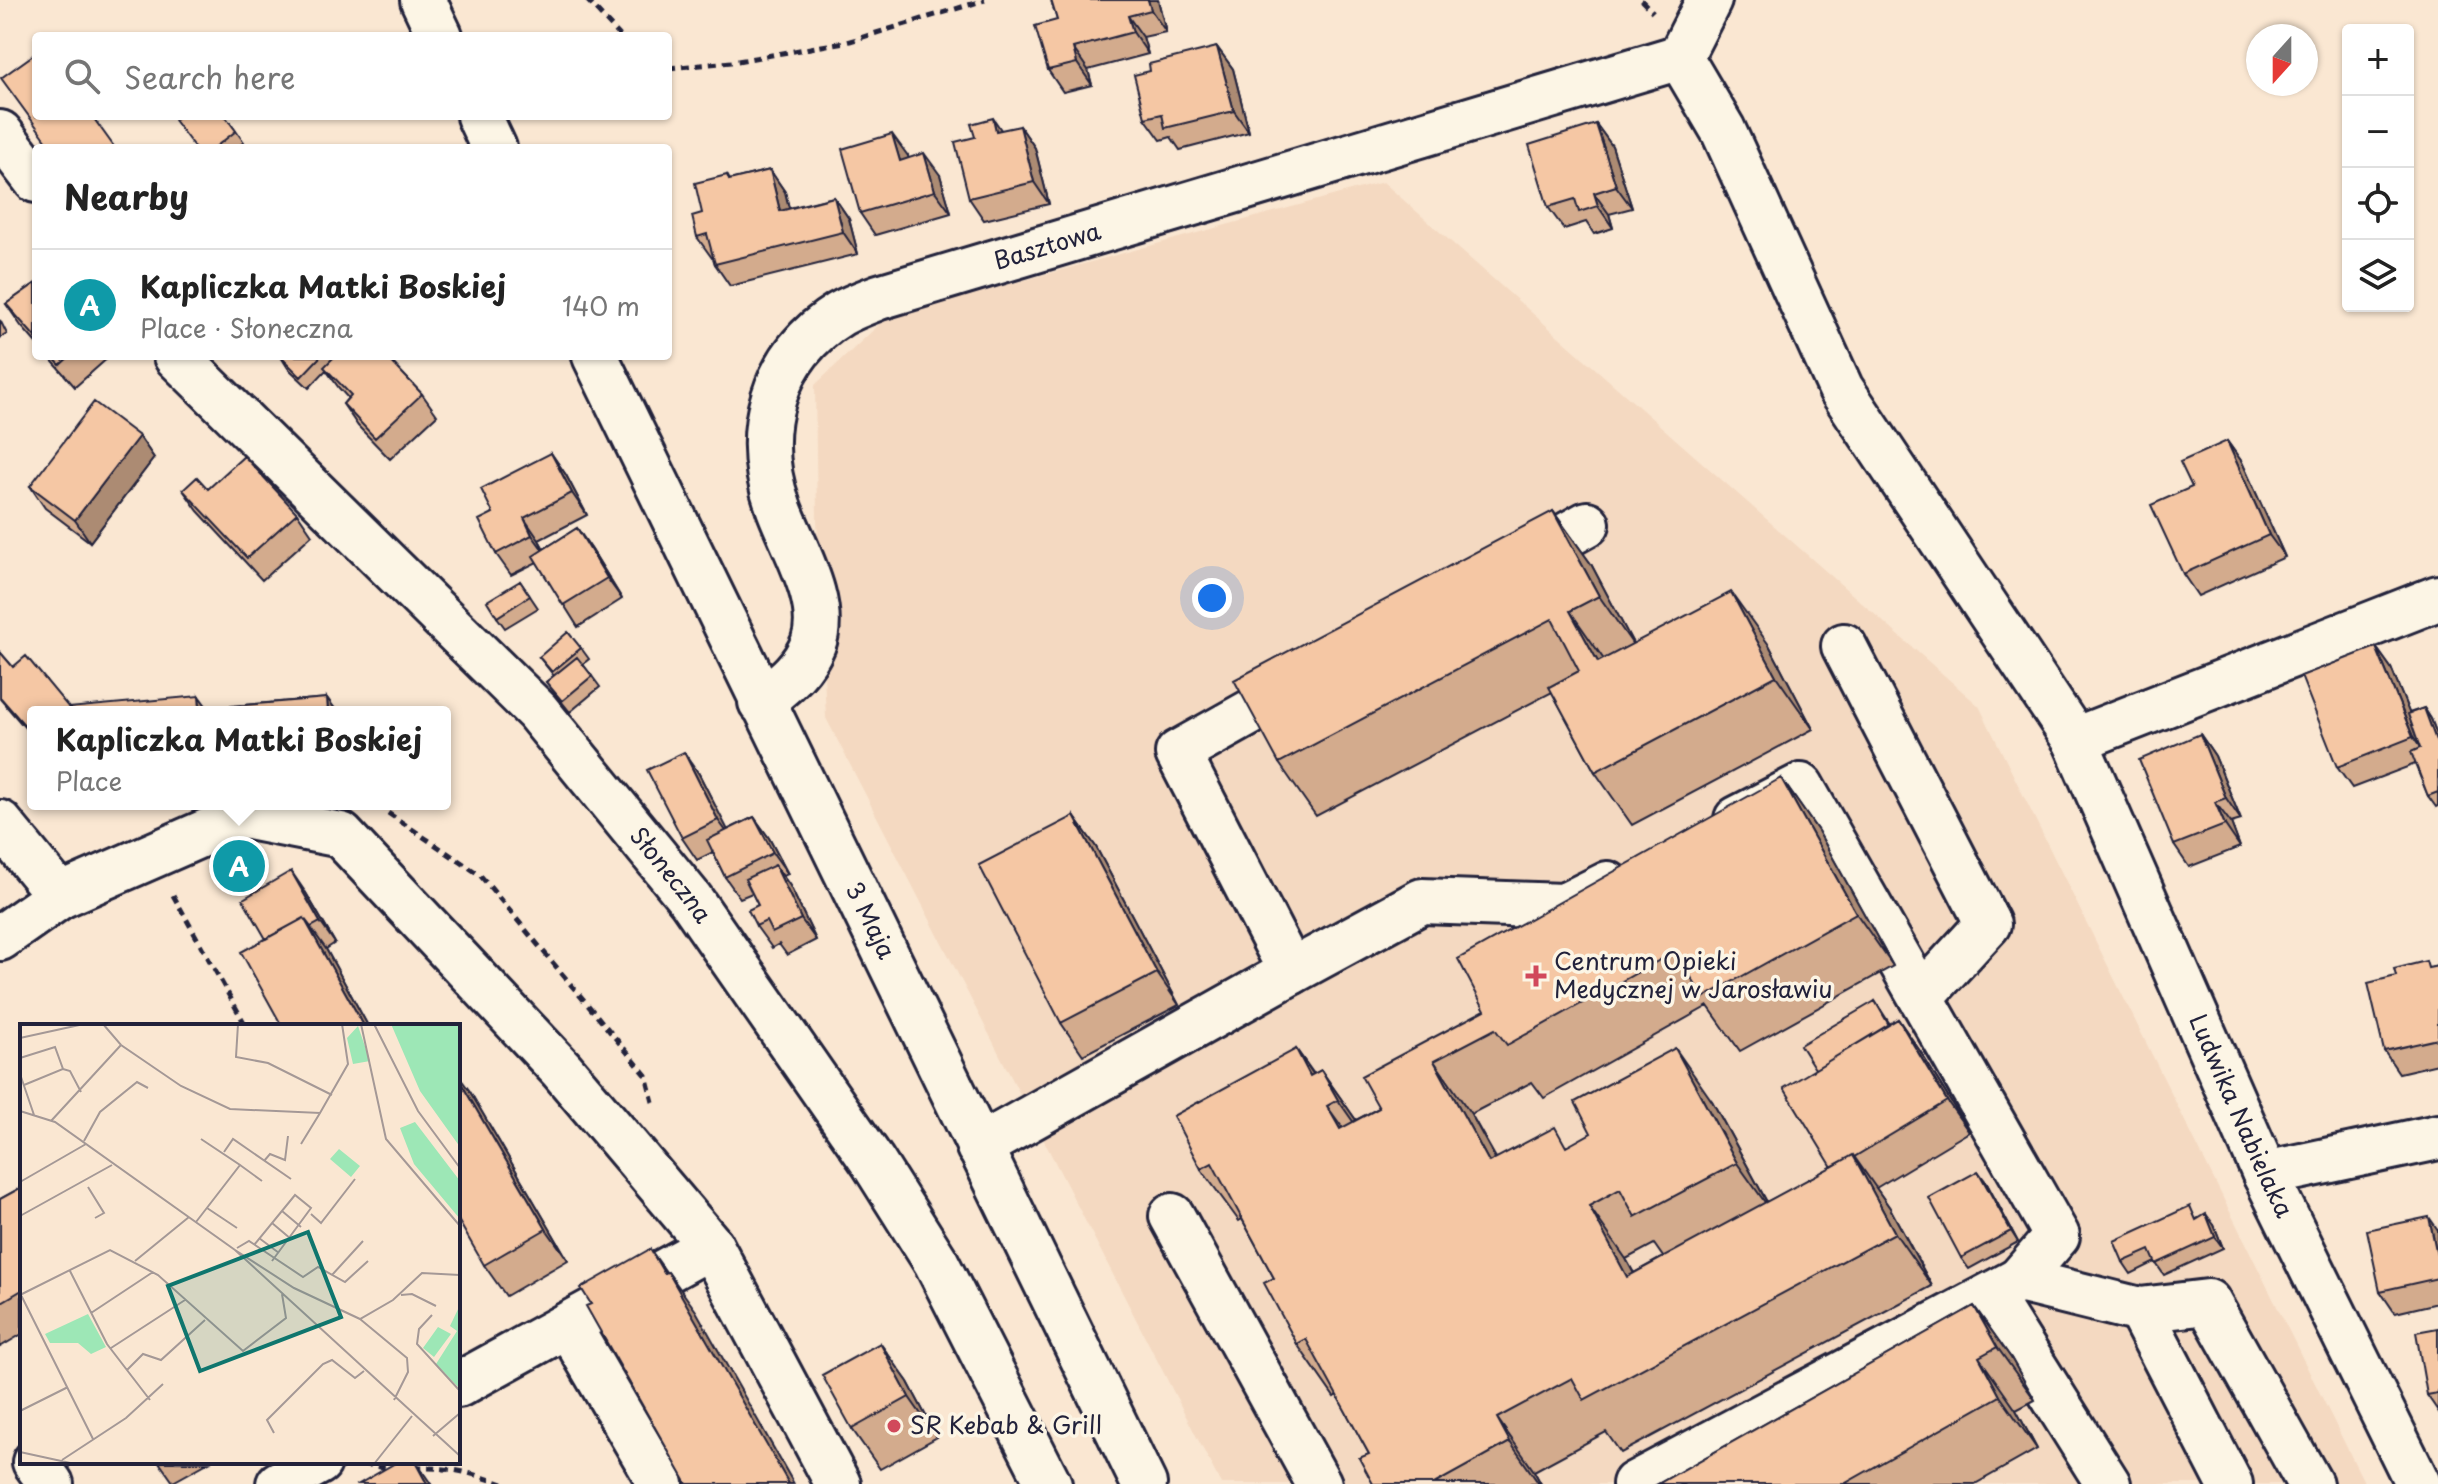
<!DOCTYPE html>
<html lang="en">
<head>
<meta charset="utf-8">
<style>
	body { margin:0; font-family:"Playpen Sans",sans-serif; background:#f6f6f6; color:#222 }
	.controls { position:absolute; right:24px; top:24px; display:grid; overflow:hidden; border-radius:8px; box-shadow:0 2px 6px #0004 }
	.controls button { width:72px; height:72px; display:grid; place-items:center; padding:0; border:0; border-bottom:2px solid #e0e0e0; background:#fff; color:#222; font:40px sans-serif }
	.compass { position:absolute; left:2246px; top:24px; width:72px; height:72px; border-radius:50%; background:#fff; box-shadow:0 2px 6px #0004; rotate:201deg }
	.you { position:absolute; left:1212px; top:598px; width:28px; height:28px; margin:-20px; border:6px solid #fff; border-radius:50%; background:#1a73e8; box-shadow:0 0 0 12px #1a73e833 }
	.badge { display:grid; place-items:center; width:52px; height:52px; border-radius:50%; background:#d1495b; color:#fff; font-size:26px; font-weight:700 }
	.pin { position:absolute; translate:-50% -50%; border:4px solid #fff; box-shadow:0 2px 8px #0006 }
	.popup { position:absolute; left:27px; top:706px; width:424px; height:104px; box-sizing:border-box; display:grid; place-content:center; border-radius:8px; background:#fff; filter:drop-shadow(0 2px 6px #0005); font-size:26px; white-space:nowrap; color:#767676 }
	.popup b { font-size:30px; color:#222 }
	.popup::after { content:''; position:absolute; left:50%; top:100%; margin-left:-16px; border:16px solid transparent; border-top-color:#fff }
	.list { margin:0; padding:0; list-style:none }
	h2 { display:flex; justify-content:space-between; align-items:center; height:104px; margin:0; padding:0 32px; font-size:34px }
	h2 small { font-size:26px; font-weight:400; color:#767676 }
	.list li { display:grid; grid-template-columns:52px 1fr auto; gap:24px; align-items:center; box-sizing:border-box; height:112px; padding:0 32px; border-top:2px solid #e0e0e0 }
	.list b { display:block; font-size:30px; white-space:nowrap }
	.list p { margin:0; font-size:26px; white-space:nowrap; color:#767676 }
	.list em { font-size:26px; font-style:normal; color:#767676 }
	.icon { flex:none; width:44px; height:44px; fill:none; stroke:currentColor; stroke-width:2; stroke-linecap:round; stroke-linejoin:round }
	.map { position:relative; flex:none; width:2438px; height:1484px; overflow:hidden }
	.search { position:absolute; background:#fff; box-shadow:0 2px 6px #0004; left:32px; top:32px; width:640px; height:88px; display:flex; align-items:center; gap:20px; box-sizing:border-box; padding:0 28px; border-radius:8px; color:#767676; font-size:30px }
	.panel { position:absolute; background:#fff; box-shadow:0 2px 6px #0004; left:32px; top:144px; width:640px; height:216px; border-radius:8px }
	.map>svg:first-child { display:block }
	.built { fill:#f4d9c1 }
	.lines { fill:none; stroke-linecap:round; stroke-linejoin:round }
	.minor-casing { stroke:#22223b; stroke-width:50 }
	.path { stroke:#22223b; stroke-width:5; stroke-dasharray:8 6; stroke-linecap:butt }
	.minor { stroke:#fcf5e5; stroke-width:44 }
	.wall { fill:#d3ab8d; stroke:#22223b; stroke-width:2; fill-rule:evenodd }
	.shaded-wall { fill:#ac8b73; stroke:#22223b; stroke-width:2 }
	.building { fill:#f5c7a4; stroke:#22223b; stroke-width:2 }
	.poi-dot { fill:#d1495b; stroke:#fcf5e5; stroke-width:3 }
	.labels { text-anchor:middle; stroke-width:7; stroke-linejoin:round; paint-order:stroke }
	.street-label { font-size:24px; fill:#22223b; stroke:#fcf5e5 }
	.poi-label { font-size:24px; fill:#22223b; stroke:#fcf5e5; text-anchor:start }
	.inset-road { fill:none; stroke:#a49896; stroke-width:2 }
	.view { fill:#0f766e; fill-opacity:0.15; stroke:#0f766e; stroke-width:4 }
	.inset-edge { fill:none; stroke:#22223b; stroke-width:4 }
</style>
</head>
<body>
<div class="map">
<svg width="2438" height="1484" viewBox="0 0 2438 1484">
	<rect width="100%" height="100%" fill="#fae7d2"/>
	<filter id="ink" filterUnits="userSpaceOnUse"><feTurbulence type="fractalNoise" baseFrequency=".0125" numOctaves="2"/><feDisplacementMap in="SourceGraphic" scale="16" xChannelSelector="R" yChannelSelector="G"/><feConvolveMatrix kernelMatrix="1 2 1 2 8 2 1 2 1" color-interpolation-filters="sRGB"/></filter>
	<g filter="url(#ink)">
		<path class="built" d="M1383,182L1979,706L2365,1484H1221L826,718L817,519L815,385L886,318Z"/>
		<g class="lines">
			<g class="minor-casing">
				<g id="minor">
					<path d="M423,0L440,36"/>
					<path id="s1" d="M1680,57L1723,130L1841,389L2075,740L2265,1174L2418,1484"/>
					<path d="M1680,57L1709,0"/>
					<path d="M479,116L494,148"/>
					<path d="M0,133L36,180"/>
					<path id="s2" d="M176,356L537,711L691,900L873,1162L936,1262L1049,1484"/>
					<path id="s3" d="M595,356L1144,1484"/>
					<path d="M1517,563L1587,524"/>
					<path d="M1844,646L1988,924L1921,997"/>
					<path id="s4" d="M761,702C783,684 802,671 813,644C829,602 791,544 778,506C752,432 772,356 840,314C852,307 866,302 879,297L1680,57"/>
					<path d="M2075,740L2438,598"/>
					<path d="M1737,819L1801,786L2057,1236L2019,1280"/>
					<path d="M0,823L60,896L243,816L341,835L562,1070L711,1246L838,1484"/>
					<path d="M0,938L60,896"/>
					<path d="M1291,972L1178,753L1303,683"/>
					<path d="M979,1147L1291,972L1422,901L1564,906L1608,884"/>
					<path d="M2265,1174L2438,1137"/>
					<path d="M1172,1216L1319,1484"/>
					<path d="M1990,1296L2108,1484"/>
					<path d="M2140,1310L2230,1484"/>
					<path d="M568,1325L661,1484"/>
					<path d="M458,1385L711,1246"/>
					<path d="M35,1462L51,1484"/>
					<path d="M279,1484L319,1462"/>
					<path d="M1635,1484L2019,1280L2140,1310L2208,1302L2310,1484"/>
				</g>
			</g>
			<path class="path" d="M587,0L620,36
				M1641,0L1653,12
				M668,68L732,62L850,41L985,0
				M388,813L480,875L646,1075L653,1102
				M173,895L246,1026
				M363,1464L392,1469
				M414,1468C452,1467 467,1472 503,1484"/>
			<use href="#minor" class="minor"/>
		</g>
		<path class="wall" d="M1051,0H1158L1166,32L1143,37L1148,54L1088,70L1092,85L1063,92L1048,70L1057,20Z
			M1217,47L1233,69L1249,132L1180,150L1171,137L1161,140L1145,118L1150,71Z
			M225,116L244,142L236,148H195Z
			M1596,124L1612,146L1632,208L1609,214L1613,228L1594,234L1586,222L1564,229L1548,207Z
			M1020,126L1035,148L1049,204L984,220L969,198Z
			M908,156V158L940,175L951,213L875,235L860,213Z
			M770,170L785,192L789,208L834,197L849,219L858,254L730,286L715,264L713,258H712L697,237L702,213L727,175L730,180Z
			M36,283V343L21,326L6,304Z
			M0,320L7,334L0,338Z
			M48,356H110L75,387Z
			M282,356H386L422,394L437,415L390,459L358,426L343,404L348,398L339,388L326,370L309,388L288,368L281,357Z
			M139,436L154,458L90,542L45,508L30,486Z
			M2227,441L2242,462L2285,557L2198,596L2183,574L2192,487Z
			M551,453L566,475L587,515L539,540L544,549L577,528L592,550L622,599L578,627L537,562L511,575L496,554Z
			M183,490L297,513L312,535L262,580L198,511Z
			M1553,511L1591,564L1633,644L1769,645L1813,729L1632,825L1595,772L1552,692L1316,816L1279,763Z
			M520,581L538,608L505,628L497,617Z
			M2376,647L2391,668L2409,713L2424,708L2431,719L2438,737V806L2436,807L2428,796L2415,764L2352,788L2337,767Z
			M581,648L589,659L583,664L600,687L570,712L546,682L554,676L539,657Z
			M0,652L13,667L69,708H207L327,698L335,709V712H33V737L0,699Z
			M2200,734L2215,756L2241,820L2231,823L2240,847L2189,867L2174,845Z
			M699,774L727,830L754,817L769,838L788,874L783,876L790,886L816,940L787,955L779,944L772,948L756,926L758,905L752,893L740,898L725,877L713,852L697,860L682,838Z
			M1781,778L1818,831L1893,966L1740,1051L1708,1006L1544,1098L1532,1082L1471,1114L1496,1158L1568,1146L1712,1101L1767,1202L1832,1167L1815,1069L1875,1001L1890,1024L1898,1019L1920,1051L1969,1132L1876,1188L1890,1208L1932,1286L1621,1453L1606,1432L1534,1471L1541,1484H1373L1369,1454L1337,1395L1334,1397L1297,1344L1274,1278L1242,1219L1239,1221L1201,1169L1296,1049L1314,1074L1321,1070L1356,1120L1379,1108L1485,1010ZM1654,1244L1663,1257L1634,1273L1626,1259Z
			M1074,816L1096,847L1179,1005L1083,1055L1061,1023Z
			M306,893L335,943L326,949L368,1026H282L266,939Z
			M2438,966V1064L2399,1073L2384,1051L2430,968Z
			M469,1090L568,1260L506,1296L484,1265Z
			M1986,1182L2018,1242L1969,1269L1961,1258Z
			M22,1187V1334L0,1347V1199Z
			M2198,1218L2214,1225L2223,1248L2164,1275L2155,1262L2131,1274L2123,1262Z
			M2438,1230V1303L2395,1313L2380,1291Z
			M1974,1306L2011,1358L2035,1400L2016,1410L2037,1449L1975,1484H1658Z
			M2438,1328V1411L2427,1395Z
			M880,1343L908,1382L937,1437L880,1469L852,1429Z
			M159,1462H209L173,1482Z"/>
		<path class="shaded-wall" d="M1148,0H1158L1166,32L1151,10Z
			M1128,16L1143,37L1148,54L1133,32Z
			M1217,47L1233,69L1249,132L1234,111Z
			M1073,48L1088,70L1092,85L1077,63Z
			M993,118L1008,140L996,131Z
			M1596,124L1612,146L1632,208L1616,186Z
			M1020,126L1035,148L1049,204L1034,182Z
			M892,134L908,156L915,182L900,161Z
			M924,153L940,175L951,213L935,191Z
			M770,170L785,192L795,232L780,211Z
			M1594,193L1609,214L1613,228L1598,206Z
			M834,197L849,219L858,254L843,232Z
			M139,436L154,458L90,542L75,520Z
			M2227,441L2242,462L2285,557L2269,535Z
			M551,453L566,475L587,515L572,493Z
			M1553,511L1591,564L1636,649L1599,596Z
			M524,518L539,540L548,557L532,535Z
			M577,528L592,550L622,599L607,578Z
			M1731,592L1769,645L1813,729L1776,676Z
			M1570,611L1607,664L1598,662Z
			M2376,647L2391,668L2428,759L2413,737Z
			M199,696L207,707V712L200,709Z
			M327,698L335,709V712H328Z
			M2424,708L2431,719L2438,737V746Z
			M2200,734L2215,756L2241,820L2226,798Z
			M684,752L699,774L734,842L718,820Z
			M1781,778L1818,831L1893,966L1856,913Z
			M2215,802L2231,823L2240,847L2225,825Z
			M1074,816L1096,847L1179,1005L1157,973Z
			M754,817L769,838L788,874L773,853Z
			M775,865L790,886L816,940L801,919Z
			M291,871L306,893L335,943L320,922Z
			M304,918L326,949L368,1026H364Z
			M1898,1019L1920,1051L1969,1132L1947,1101Z
			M1675,1048L1712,1101L1774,1215L1737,1163Z
			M1296,1049L1333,1103L1310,1076Z
			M1434,1061L1471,1114L1526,1215L1489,1162Z
			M1321,1070L1358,1123L1375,1153L1338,1100Z
			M458,1075L469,1090L568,1260L546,1229L458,1078Z
			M1327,1106L1365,1159L1340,1129Z
			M1853,1155L1890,1208L1932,1286L1895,1233Z
			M1978,1171L1986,1182L2018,1242L2011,1231Z
			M1589,1206L1626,1259L1664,1330L1627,1277Z
			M2206,1214L2214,1225L2223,1248L2215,1237Z
			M2429,1217L2438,1230V1260Z
			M650,1249L678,1289L668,1272L696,1311L794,1484H789Z
			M1974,1306L2011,1358L2035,1400L1997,1347Z
			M880,1343L908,1382L937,1437L909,1397Z
			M1979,1357L2016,1410L2037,1449L2000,1396Z
			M1497,1418L1534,1471L1541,1484H1539L1510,1442Z
			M415,1462H416L431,1484H427Z"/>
		<path class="building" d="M1051,0H1148L1151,10L1128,16L1133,32L1073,48L1077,63L1048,70L1035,26L1057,20Z
			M1217,47L1234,111L1165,128L1162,114L1145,118L1134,75L1150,71L1149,64Z
			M36,53V116H92L115,148H52L1,78Z
			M179,116H225L236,131L214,148H195L174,120Z
			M993,118L996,131L1020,126L1034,182L969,198L955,142L975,137L971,124Z
			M1596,124L1616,186L1594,193L1598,206L1579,212L1575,199L1548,207L1529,145Z
			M892,134L900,161L924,153L935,191L860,213L842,149Z
			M770,170L780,211L834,197L843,232L715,264L707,234L697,237L692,216L702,213L695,183L727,175L729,180Z
			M36,283V338L6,304Z
			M52,356H70L60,365Z
			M282,356H321L301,377L281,357Z
			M335,356H386L422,394L375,438L343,404L351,395L324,367Z
			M94,402L139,436L75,520L30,486Z
			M2227,441L2269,535L2183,574L2151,505L2192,487L2180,462Z
			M551,453L572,493L524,518L532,535L496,554L479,520L493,513L481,489Z
			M244,456L297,513L247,558L183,490L197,477L208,489Z
			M1553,511L1599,596L1570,611L1598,662L1731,592L1776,676L1595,772L1549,687L1579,671L1552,619L1279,763L1234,680Z
			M577,528L607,578L563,605L533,556Z
			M520,581L530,596L497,617L487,601Z
			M568,632L581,648L552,672L539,657Z
			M2376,647L2413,737L2337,767L2301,676Z
			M0,652L13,667L26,656L69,708L199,696L200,709L327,698L328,712H33V735L0,697Z
			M577,657L592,676L562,701L546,682Z
			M2424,708L2438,746V792L2428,796L2411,752L2420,748L2408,714Z
			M2200,734L2226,798L2215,802L2225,825L2174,845L2139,760Z
			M684,752L718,820L682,838L647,770Z
			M1781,778L1856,913L1703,998L1676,951L1507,1045L1495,1029L1434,1061L1489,1162L1555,1127L1566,1147L1591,1133L1575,1102L1675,1048L1737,1163L1635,1217L1620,1189L1589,1206L1627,1277L1853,1155L1895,1233L1584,1400L1572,1378L1497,1418L1510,1442L1434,1484H1373L1359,1458L1369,1454L1306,1339L1297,1344L1264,1283L1274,1278L1212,1163L1201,1169L1173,1116L1296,1049L1310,1076L1321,1070L1338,1100L1327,1106L1340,1129L1379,1108L1361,1076L1485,1010L1458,959Z
			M1074,816L1157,973L1061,1023L979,865Z
			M754,817L773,853L725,877L707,840Z
			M775,865L801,919L772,933L766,921L756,926L748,910L758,905L745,879Z
			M291,871L320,922L311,927L304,918L266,939L243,899Z
			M304,918L364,1026H282L241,952Z
			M2426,961L2428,968L2438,966V1039L2384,1051L2368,983L2396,976L2394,969Z
			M1875,1001L1889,1025L1815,1069L1800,1045Z
			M1898,1019L1947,1101L1854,1157L1853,1155L1832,1167L1784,1088Z
			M458,1078L546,1229L484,1265L458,1220Z
			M1978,1171L2011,1231L1961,1258L1929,1198Z
			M22,1187V1290L0,1303V1199Z
			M2190,1206L2196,1220L2206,1214L2215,1237L2156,1264L2150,1250L2123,1262L2114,1241Z
			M2429,1217L2438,1260V1278L2380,1291L2367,1230Z
			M650,1249L664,1273L668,1272L789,1484H687L586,1306L591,1304L581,1288Z
			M1974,1306L1997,1347L1979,1357L2000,1396L1844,1484H1658Z
			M2438,1328V1393L2427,1395L2416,1332Z
			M880,1343L909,1397L852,1429L822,1375Z
			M397,1462H415L427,1484H359Z"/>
	</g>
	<g class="poi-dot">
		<path d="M1532 964h8v8h8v8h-8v8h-8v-8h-8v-8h8z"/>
		<circle cx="894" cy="1426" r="8"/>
	</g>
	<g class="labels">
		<g class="street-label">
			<text dy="8" stroke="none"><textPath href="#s4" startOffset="662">Basztowa</textPath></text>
			<text dy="8" stroke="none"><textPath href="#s2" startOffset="718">Słoneczna</textPath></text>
			<text dy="8" stroke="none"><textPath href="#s3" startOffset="628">3 Maja</textPath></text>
			<text dy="8" stroke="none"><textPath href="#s1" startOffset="1202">Ludwika Nabielaka</textPath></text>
		</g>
		<g class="poi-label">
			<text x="1554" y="970">Centrum Opieki<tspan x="1554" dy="28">Medycznej w Jarosławiu</tspan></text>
			<text x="910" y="1434">SR Kebab &amp; Grill</text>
		</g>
	</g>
	<g transform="translate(20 1024)">
		<rect width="440" height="440" fill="#fae7d2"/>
		<path d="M371,0H440V123L400,67ZM338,2L350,37L333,40L327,14ZM395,98L440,157V195L394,140L380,104ZM319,125L340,142L331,153L310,135ZM440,281V365L416,340L437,307L430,302ZM68,290L86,323L71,330L58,319H30L25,310ZM418,303L431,310L414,333L403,324Z" fill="#9de7b6"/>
		<path class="inset-road" d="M83,0L101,21L161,62L210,85L300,89L328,40L322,0M218,0L216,33L248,39L312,71M341,0L366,115L440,202M354,0L398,87L440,144M0,14L64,0M0,34L35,23L43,45L4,61M43,45L50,47L61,68M0,50L14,91M0,87L35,98L215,226L440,432M31,97L101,21M64,117L80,88L117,58L128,64M281,120L300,89M204,128L213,115L271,155M244,137L250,130L265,136L268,112M220,141L242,157M0,158L66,120M68,163L84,189L75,194M187,184L217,204M262,187L281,203M291,190L301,199L335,155M0,192L92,141M176,198L220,141L181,115M252,199L271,215M239,214L259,229M234,221L275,171L291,184L252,237M217,224L229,217L283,253L298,243L325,258L348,237M215,226L274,264L340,295L373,276L402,249L440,251M115,237L169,193M50,247L87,320L130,376M312,251L343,217M0,271L90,226L138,251L223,327L266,294L262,270M1,271L73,415M381,271L392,270L416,282M71,289L133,248M412,291L399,305L397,320L440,367M340,295L387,334L388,348L374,376M91,324L165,276M107,346L123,330L141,336L185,296M0,387L48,363M254,409L247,396L303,340L312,336L335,354L344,347M413,412L440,389M0,428L55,440M42,436L106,394L143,360M354,440L392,392"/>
		<path class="view" d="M288,208L321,293L180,347L148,262Z"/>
		<rect width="440" height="440" class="inset-edge"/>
	</g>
</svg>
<div class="controls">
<button>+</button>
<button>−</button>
<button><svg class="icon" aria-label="locate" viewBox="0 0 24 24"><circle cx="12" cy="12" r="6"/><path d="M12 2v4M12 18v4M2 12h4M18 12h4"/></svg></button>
<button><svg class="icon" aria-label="layers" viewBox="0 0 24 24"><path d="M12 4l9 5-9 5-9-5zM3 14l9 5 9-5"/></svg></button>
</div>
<svg class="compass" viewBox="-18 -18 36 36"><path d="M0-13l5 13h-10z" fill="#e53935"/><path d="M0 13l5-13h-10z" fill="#767676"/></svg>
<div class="you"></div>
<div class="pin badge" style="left:239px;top:866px;background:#0f9aa8">A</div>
<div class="popup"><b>Kapliczka Matki Boskiej</b>Place</div>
<div class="search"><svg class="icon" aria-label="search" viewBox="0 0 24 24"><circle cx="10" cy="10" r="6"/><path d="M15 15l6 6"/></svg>Search here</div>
<section class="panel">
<h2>Nearby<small></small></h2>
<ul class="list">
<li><span class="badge" style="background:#0f9aa8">A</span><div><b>Kapliczka Matki Boskiej</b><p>Place · Słoneczna</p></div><em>140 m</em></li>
</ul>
</section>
</div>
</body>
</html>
